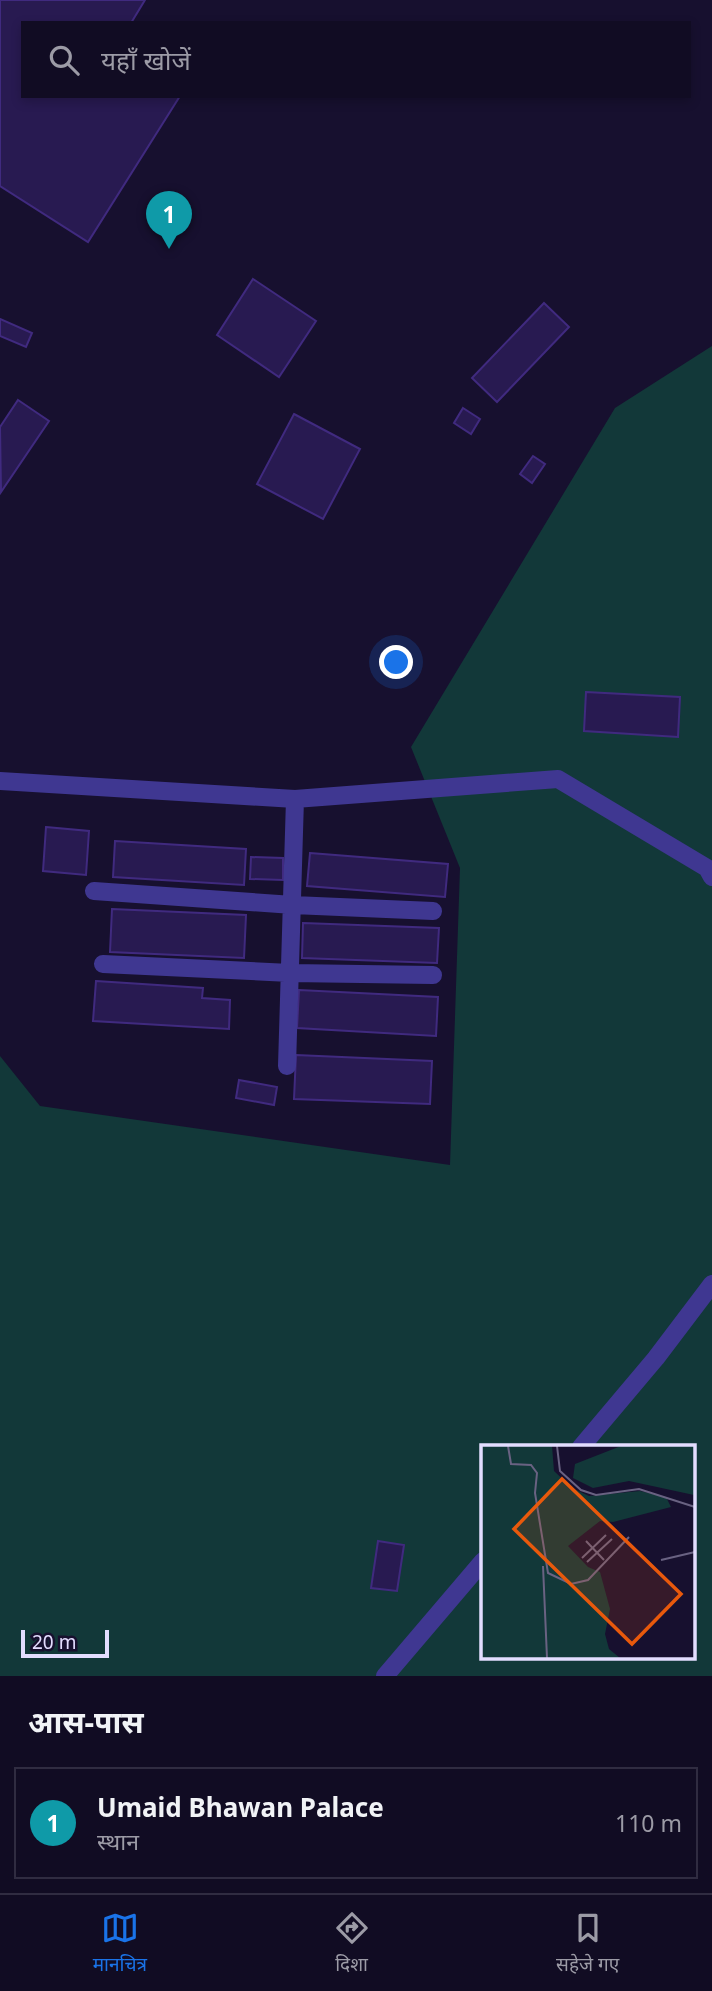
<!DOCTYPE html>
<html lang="hi">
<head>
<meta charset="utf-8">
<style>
	body { margin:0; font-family:"Noto Sans","Noto Sans Devanagari",sans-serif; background:#1a152b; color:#f1f3f6 }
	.scale { position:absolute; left:21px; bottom:18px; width:88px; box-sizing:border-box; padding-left:7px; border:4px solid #e3ddff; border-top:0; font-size:19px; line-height:24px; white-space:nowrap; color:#e3ddff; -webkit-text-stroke:5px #17102f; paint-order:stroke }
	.you { position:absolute; left:397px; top:663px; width:24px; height:24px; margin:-18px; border:5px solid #fff; border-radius:50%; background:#1a73e8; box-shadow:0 0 0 10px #1a73e833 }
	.badge { display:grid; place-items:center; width:46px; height:46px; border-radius:50%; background:#1a73e8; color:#fff; font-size:23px; font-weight:700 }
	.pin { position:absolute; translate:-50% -58px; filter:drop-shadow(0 2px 4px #0008) }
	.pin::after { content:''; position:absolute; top:37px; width:24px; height:21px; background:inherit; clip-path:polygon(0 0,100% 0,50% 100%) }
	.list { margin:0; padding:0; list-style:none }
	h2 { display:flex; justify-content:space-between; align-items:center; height:91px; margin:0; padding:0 28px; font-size:30px }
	h2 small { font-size:23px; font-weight:400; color:#9c9ba6 }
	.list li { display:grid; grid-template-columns:46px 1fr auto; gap:21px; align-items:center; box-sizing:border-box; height:112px; margin:0 14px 14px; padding:0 14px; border:2px solid #302c41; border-radius:0px }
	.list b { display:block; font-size:26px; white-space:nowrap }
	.list p { margin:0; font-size:23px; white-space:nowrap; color:#9c9ba6 }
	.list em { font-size:23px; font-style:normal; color:#9c9ba6 }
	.icon { flex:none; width:38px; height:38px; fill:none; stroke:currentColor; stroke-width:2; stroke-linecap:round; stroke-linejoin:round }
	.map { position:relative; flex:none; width:712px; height:1676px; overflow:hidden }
	.search { position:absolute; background:#110c23; box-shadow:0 4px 10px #0003; left:21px; right:21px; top:21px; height:77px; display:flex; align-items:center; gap:18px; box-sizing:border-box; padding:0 24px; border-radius:0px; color:#9c9ba6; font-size:26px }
	.sheet { height:217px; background:#110c23 }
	nav { display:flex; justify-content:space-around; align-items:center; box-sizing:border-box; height:98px; border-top:2px solid #302c41; background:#110c23; font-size:19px; color:#9c9ba6 }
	nav a { display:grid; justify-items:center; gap:4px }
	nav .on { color:#1a73e8 }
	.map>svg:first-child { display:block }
	.green { fill:#123839; fill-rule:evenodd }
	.building { fill:#281a51; stroke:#402a7f; stroke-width:2 }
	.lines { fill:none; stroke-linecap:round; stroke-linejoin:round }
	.street { stroke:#3f3791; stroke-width:18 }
	.inset-road { fill:none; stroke:#696282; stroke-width:2 }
	.view { fill:#e8590c; fill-opacity:0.15; stroke:#e8590c; stroke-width:3.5 }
	.inset-edge { fill:none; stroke:#e3ddff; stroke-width:3.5 }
</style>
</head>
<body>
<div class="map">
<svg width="712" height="1676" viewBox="0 0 712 1676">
	<rect width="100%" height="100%" fill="#17102f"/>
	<path class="green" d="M712,346V1676H0V1056L40,1106L450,1165L460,868L411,747L615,408ZM483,1447H693V1657H483Z"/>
	<path class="building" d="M0,0H145L131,23H23V96H180L88,242L0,186Z
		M253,279L316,321L279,377L217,335Z
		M544,303L569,327L497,402L472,378Z
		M0,319L32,333L26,347L0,336Z
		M18,400L49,421L1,492L0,427Z
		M463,408L480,419L471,434L454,423Z
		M294,414L360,449L323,519L257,484Z
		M533,456L545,464L532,483L520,474Z
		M586,692L680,697L678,737L584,731Z
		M46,827L89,831L86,875L43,871Z
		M115,841L246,849L244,885L113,877Z
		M310,853L448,864L445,897L307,886Z
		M251,857L283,858V880L250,879Z
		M112,909L246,915L244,958L110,952Z
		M303,923L439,928L437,963L302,958Z
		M96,981L203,988L202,998L230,1000L229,1029L93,1021Z
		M299,990L438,997L436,1036L297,1028Z
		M296,1055L432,1061L430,1104L294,1099Z
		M239,1080L277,1087L274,1105L236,1098Z
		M378,1541L404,1545L397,1591L371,1588Z"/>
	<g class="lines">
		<path class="street" d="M0,781L295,799L558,779L707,868L712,877
			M94,891L293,905L433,911
			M103,964L290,973L433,975
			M287,1066L295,799
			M581,1447L656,1358L712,1284
			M385,1676L483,1561"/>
	</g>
	<g transform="translate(481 1445)">
		<rect width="214" height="214" fill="#17102f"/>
		<path d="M0,1H71L73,26L91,43L108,51L159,46L185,52L190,62L132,77L119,76L87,101L107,122L119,127L129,164L124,189L128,204L139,213H0ZM140,1H213V50L148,36L112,43L92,33L94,19Z" fill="#123839"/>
		<path class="inset-road" d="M27,1L30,19L50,20L56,28L54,48L67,128L90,139L107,135L148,92M76,1L79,26L100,45L115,50L158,44L214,62M105,96L123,115M101,113L125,90M180,115L214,107M106,117L131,94M62,121L66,213"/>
		<path class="view" d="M81,34L200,149L151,199L33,84Z"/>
		<rect width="214" height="214" class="inset-edge"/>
	</g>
</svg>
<div class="scale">20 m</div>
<div class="you"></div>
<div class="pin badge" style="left:169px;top:249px;background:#0f9aa8">1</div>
<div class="search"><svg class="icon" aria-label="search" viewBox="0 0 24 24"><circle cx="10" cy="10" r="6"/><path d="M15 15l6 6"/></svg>यहाँ खोजें</div>
</div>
<section class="sheet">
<h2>आस-पास<small></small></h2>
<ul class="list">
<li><span class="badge" style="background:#0f9aa8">1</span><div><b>Umaid Bhawan Palace</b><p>स्थान</p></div><em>110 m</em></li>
</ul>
</section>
<nav>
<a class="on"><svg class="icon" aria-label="map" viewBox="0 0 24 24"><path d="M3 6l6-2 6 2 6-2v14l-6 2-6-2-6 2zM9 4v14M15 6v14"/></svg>मानचित्र</a>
<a><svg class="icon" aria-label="directions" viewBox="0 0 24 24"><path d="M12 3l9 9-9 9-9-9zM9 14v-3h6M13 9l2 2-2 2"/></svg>दिशा</a>
<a><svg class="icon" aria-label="saved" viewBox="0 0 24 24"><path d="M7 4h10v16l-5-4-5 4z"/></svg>सहेजे गए</a>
</nav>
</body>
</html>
